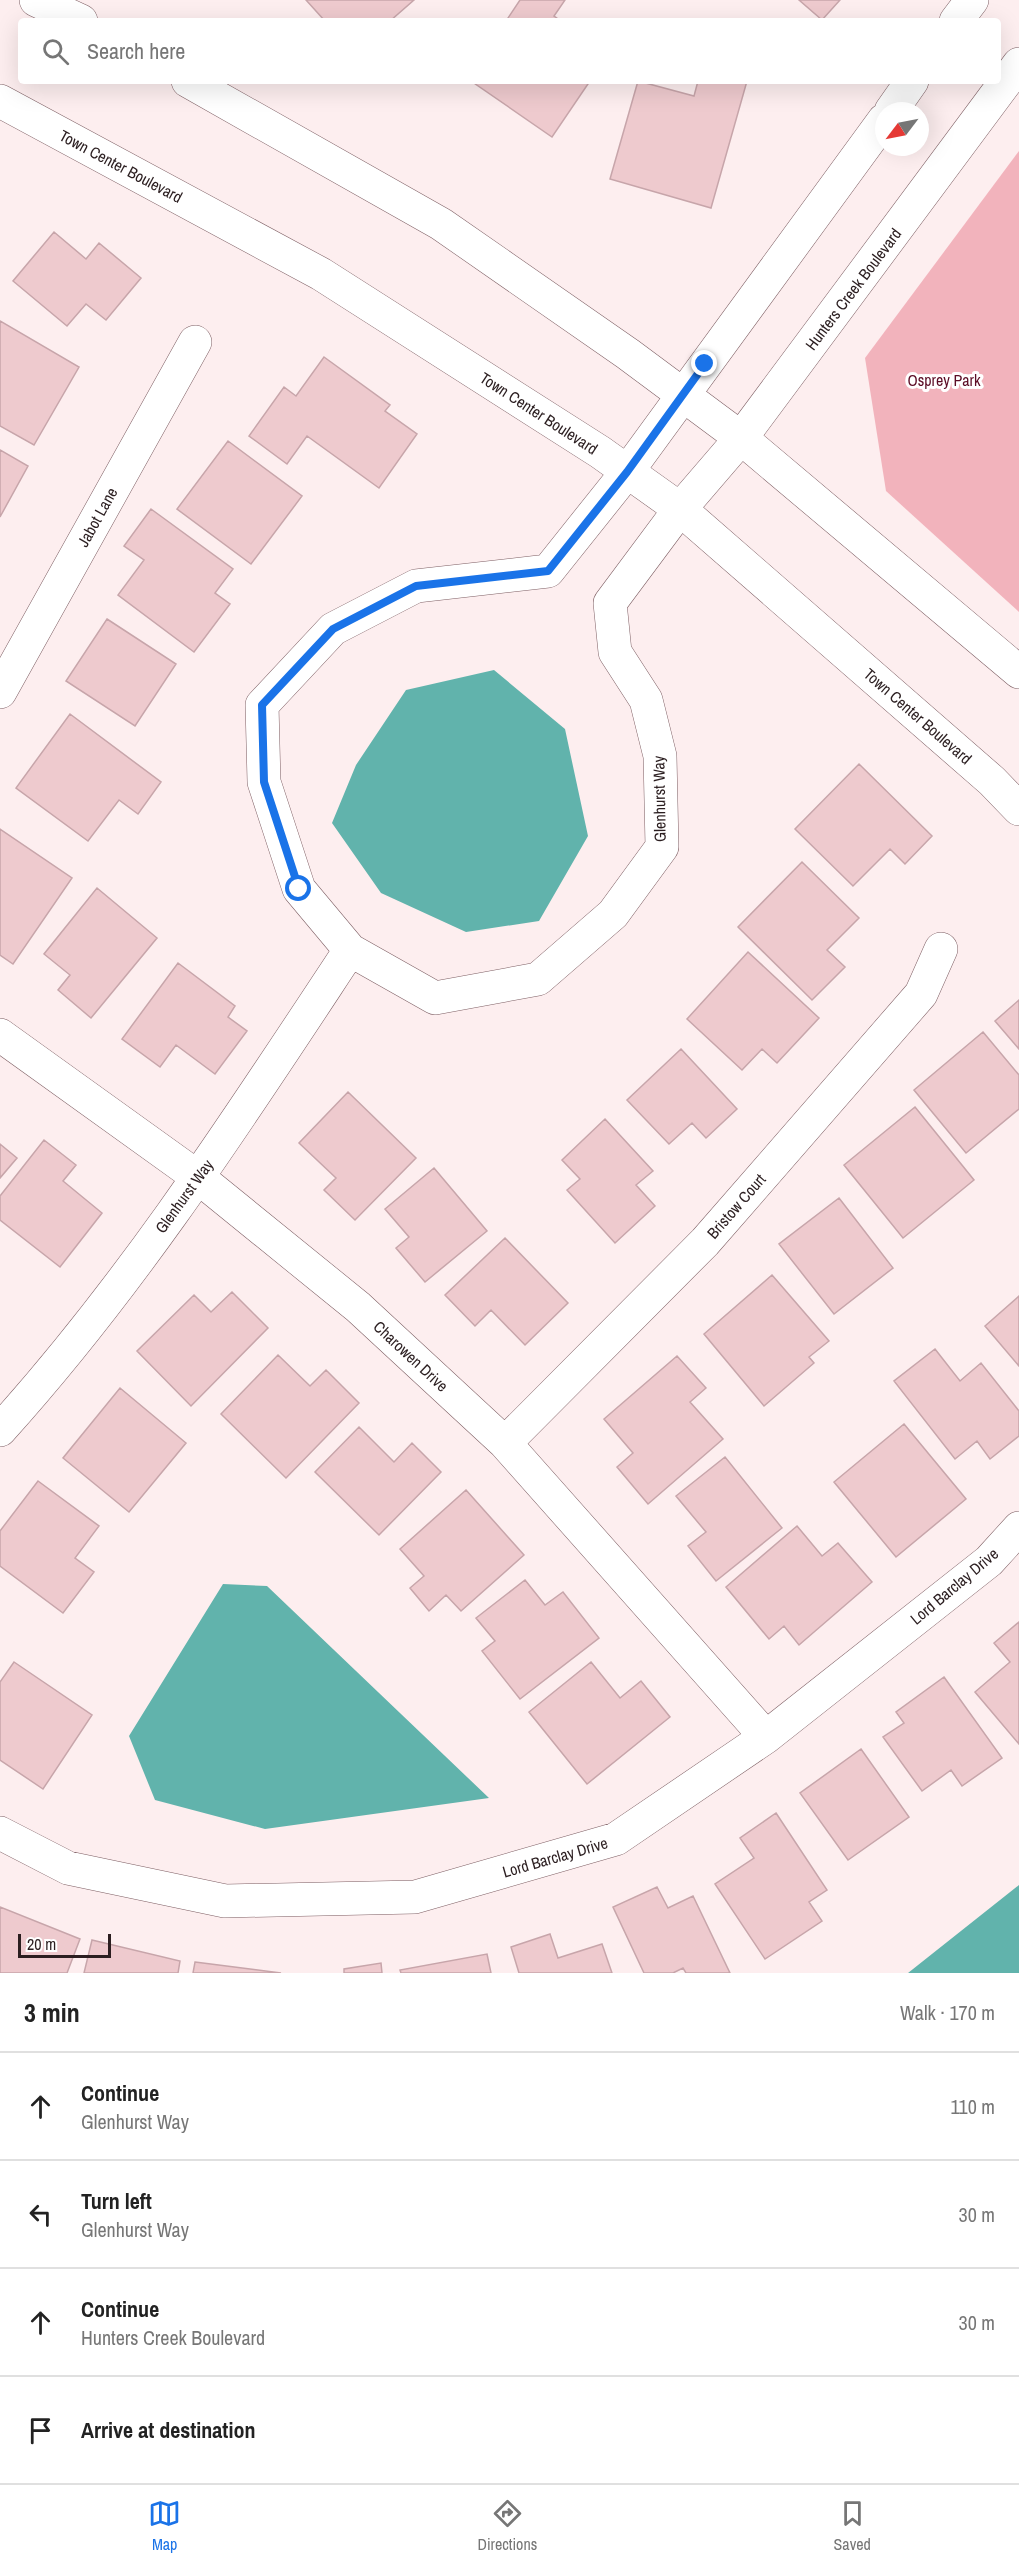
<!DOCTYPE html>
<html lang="en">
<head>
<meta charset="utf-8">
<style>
	body { margin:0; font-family:"Archivo Narrow",sans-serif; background:#f2f2f2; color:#222 }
	.compass { position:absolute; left:875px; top:102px; width:54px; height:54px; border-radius:50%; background:#fff; box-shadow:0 6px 24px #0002; rotate:238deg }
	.scale { position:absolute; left:18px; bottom:15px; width:93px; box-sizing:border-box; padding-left:6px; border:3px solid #2b1e20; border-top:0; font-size:16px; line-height:21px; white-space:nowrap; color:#2b1e20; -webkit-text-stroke:4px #fff; paint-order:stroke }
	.stop { position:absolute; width:18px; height:18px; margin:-14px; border:4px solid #1a73e8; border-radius:50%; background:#fff }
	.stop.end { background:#1a73e8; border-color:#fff; box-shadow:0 2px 6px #0008 }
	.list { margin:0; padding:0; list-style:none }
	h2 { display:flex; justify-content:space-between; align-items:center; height:78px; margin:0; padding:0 24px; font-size:26px }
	h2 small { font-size:20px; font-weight:400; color:#767676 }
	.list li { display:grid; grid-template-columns:39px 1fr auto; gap:18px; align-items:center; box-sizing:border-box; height:108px; padding:0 24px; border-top:2px solid #e0e0e0 }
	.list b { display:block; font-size:22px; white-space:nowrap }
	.list p { margin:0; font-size:20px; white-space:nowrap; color:#767676 }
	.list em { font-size:20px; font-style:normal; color:#767676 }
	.icon { flex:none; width:33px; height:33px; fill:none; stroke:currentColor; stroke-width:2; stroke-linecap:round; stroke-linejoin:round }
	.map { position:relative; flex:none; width:1019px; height:1973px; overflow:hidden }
	.search { position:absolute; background:#fff; box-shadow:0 6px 24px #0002; left:18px; right:18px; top:18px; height:66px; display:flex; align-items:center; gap:15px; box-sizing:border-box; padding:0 21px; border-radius:6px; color:#767676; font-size:22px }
	.sheet { height:510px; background:#fff }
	nav { display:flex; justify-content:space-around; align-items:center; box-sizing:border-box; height:84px; border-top:2px solid #e0e0e0; background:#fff; font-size:16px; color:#767676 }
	nav a { display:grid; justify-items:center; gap:3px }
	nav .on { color:#1a73e8 }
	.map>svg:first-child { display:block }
	.green { fill:#f2b3bc }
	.water { fill:#61b3ac }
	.building { fill:#eecace; stroke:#c7a5aa; stroke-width:1.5 }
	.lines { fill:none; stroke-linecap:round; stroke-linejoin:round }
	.minor-casing { stroke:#7e5f64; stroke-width:34 }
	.minor { stroke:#fff; stroke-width:33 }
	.route { stroke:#1a73e8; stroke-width:8 }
	.labels { text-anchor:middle; stroke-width:6; stroke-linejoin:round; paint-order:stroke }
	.street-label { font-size:16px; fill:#2b1e20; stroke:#fff }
	.park-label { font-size:16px; fill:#5b0c25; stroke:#fff }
</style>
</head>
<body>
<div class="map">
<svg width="1019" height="1973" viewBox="0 0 1019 1973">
	<rect width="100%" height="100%" fill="#fdeeef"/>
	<path class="green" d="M1019,151V612L886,491L865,358Z"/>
	<path class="water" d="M494,670L565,729L588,836L539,921L466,932L381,893L332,823L356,765L406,690Z
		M223,1584L267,1586L489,1798L265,1829L155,1800L129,1736Z
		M1019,1885V1973H908Z"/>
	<path class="building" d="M306,0H414L390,21H325Z
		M520,0H565L554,16L561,21H506Z
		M799,0H840L822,20Z
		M471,81H590L552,137Z
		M638,81L694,96L698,81H747L711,208L610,179Z
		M54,232L86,259L99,243L141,278L106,320L86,304L67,326L13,281Z
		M0,321L79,367L34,445L0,426Z
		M324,357L390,405L385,411L417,434L379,488L307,436L287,464L249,436L284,387L296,396Z
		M228,441L302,496L251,564L177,509Z
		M0,450L28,466L0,517Z
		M151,509L233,569L215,593L230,604L194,652L118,595L144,560L124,546Z
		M107,619L176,664L135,726L66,681Z
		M70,714L161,782L138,814L119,800L88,841L16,788Z
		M859,764L932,836L905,864L890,849L853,886L795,829Z
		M0,829L72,878L13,964L0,955Z
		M802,862L859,918L827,950L845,967L812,1000L738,927Z
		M97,888L157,938L91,1018L58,990L70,975L44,954Z
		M748,952L819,1018L777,1063L762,1049L742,1070L687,1019Z
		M178,963L235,1006L228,1017L247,1031L215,1074L176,1045L160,1067L122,1039Z
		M1019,1000V1049L995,1021Z
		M983,1032L1019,1075V1109L966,1153L914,1090Z
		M681,1049L737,1109L706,1138L692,1123L669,1144L627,1100Z
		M348,1092L416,1158L355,1220L324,1190L336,1178L299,1143Z
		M915,1107L974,1180L903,1238L844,1165Z
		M605,1119L653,1171L636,1185L655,1206L615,1243L567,1190L580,1179L562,1160Z
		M44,1140L76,1165L63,1181L102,1213L60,1267L0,1220V1196Z
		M0,1144L17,1158L0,1178Z
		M434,1168L487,1231L425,1282L396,1248L409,1237L385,1209Z
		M839,1198L893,1268L834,1314L779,1244Z
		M505,1238L568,1303L525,1345L491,1310L475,1326L445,1295Z
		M772,1275L829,1341L809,1357L814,1363L764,1406L704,1334Z
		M232,1292L268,1328L191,1406L137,1351L194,1295L211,1312Z
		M1019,1296V1366L985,1326Z
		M935,1349L960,1381L981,1363L1019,1411V1436L990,1459L977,1441L955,1459L894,1381Z
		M278,1355L310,1386L326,1370L359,1403L286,1478L221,1414Z
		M677,1356L706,1388L690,1402L723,1439L648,1504L617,1467L633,1453L604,1419Z
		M120,1388L186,1443L129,1512L63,1458Z
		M904,1424L966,1499L896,1557L834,1482Z
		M359,1427L394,1462L412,1443L441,1472L379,1535L315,1472Z
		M725,1457L782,1528L716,1581L688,1546L706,1532L676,1496Z
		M38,1481L99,1526L75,1558L94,1572L63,1613L0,1566V1531Z
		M466,1490L524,1555L461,1611L446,1595L429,1611L410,1588L424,1576L400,1549Z
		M797,1526L822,1556L838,1543L872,1582L799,1645L784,1626L769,1639L726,1587Z
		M525,1580L545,1605L563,1592L599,1638L520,1699L482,1651L495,1641L476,1618Z
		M1019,1622V1744L975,1692L1010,1662L994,1643Z
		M14,1662L92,1715L43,1789L0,1760V1682Z
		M591,1662L620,1698L641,1681L670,1717L587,1784L529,1712Z
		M944,1677L1002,1758L962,1786L951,1770L922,1791L883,1737L904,1723L896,1712Z
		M861,1749L909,1817L848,1860L800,1793Z
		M776,1813L827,1890L809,1902L822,1921L765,1959L715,1884L754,1858L740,1838Z
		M657,1887L668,1908L693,1896L730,1973H686L683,1968L673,1973H644L613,1907Z
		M0,1907L80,1939L67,1973H0Z
		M550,1934L558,1958L602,1944L612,1973H519L511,1947Z
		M92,1940L180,1961L178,1973H84Z
		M487,1954L491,1973H401L400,1970Z
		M195,1962L281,1973H193Z
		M381,1963L382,1973H344V1969Z"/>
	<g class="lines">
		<g class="minor-casing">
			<path id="minor" d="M36,0L81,21
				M956,21L972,0
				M188,81L441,224L628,354L741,438L1019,672
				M0,101L321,274L600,452L680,509L992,781L1019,809
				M891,111L912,81
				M884,120L627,472L548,571L416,586L333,629L262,705L264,782L299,889L350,950L435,998L538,979L613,914L662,847L660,756L646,700L615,652L610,603L680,509L741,438L1019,64
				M0,692L195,342
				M0,1035L199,1178L358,1307L505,1443L766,1737
				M0,1430C133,1283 241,1115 350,950
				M505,1443L705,1242L921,994L941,949
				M0,1833L68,1868L225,1901L415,1897L616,1839L766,1737L989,1561L1019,1528"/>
		</g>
		<use href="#minor" class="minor"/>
	</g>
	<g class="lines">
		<path class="route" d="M299,889L264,782L262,705L333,629L416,586L548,571L627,472L705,364"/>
	</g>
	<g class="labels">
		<g class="street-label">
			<text transform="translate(121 166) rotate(28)" y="6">Town Center Boulevard</text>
			<text transform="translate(853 289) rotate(-53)" y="6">Hunters Creek Boulevard</text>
			<text transform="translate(539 413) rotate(33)" y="6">Town Center Boulevard</text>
			<text transform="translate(97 517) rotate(-61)" y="6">Jabot Lane</text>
			<text transform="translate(918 716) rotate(41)" y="6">Town Center Boulevard</text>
			<text transform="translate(659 799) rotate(-91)" y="6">Glenhurst Way</text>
			<text transform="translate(184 1196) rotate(-54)" y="6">Glenhurst Way</text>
			<text transform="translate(736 1206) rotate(-49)" y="6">Bristow Court</text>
			<text transform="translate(411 1356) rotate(43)" y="6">Charowen Drive</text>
			<text transform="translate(954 1586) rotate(-40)" y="6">Lord Barclay Drive</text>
			<text transform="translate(555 1857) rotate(-16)" y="6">Lord Barclay Drive</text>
		</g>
		<g class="park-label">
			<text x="944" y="386">Osprey Park</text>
		</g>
	</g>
</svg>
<svg class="compass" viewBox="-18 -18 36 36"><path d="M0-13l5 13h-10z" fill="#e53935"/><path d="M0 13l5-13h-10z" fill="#767676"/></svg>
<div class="scale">20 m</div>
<div class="stop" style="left:299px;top:889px"></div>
<div class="stop end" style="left:705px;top:364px"></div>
<div class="search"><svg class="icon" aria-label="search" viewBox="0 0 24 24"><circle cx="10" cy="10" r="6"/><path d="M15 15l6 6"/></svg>Search here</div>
</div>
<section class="sheet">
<h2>3 min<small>Walk · 170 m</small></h2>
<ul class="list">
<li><svg class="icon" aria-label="ahead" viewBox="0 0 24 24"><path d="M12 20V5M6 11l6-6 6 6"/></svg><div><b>Continue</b><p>Glenhurst Way</p></div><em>110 m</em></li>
<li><svg class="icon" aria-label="left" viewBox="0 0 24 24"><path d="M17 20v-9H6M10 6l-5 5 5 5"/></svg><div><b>Turn left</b><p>Glenhurst Way</p></div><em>30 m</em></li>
<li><svg class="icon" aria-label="ahead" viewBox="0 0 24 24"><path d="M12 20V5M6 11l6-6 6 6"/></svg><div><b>Continue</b><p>Hunters Creek Boulevard</p></div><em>30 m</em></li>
<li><svg class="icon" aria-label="arrive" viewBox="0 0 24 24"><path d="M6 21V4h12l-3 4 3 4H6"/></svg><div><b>Arrive at destination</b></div></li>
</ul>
</section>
<nav>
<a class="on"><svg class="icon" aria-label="map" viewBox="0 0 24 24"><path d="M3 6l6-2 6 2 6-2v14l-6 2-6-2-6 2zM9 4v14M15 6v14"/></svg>Map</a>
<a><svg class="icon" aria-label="directions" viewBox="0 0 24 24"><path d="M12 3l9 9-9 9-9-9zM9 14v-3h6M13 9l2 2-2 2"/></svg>Directions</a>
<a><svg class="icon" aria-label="saved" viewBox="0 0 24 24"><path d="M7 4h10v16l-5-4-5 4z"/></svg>Saved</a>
</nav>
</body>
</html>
